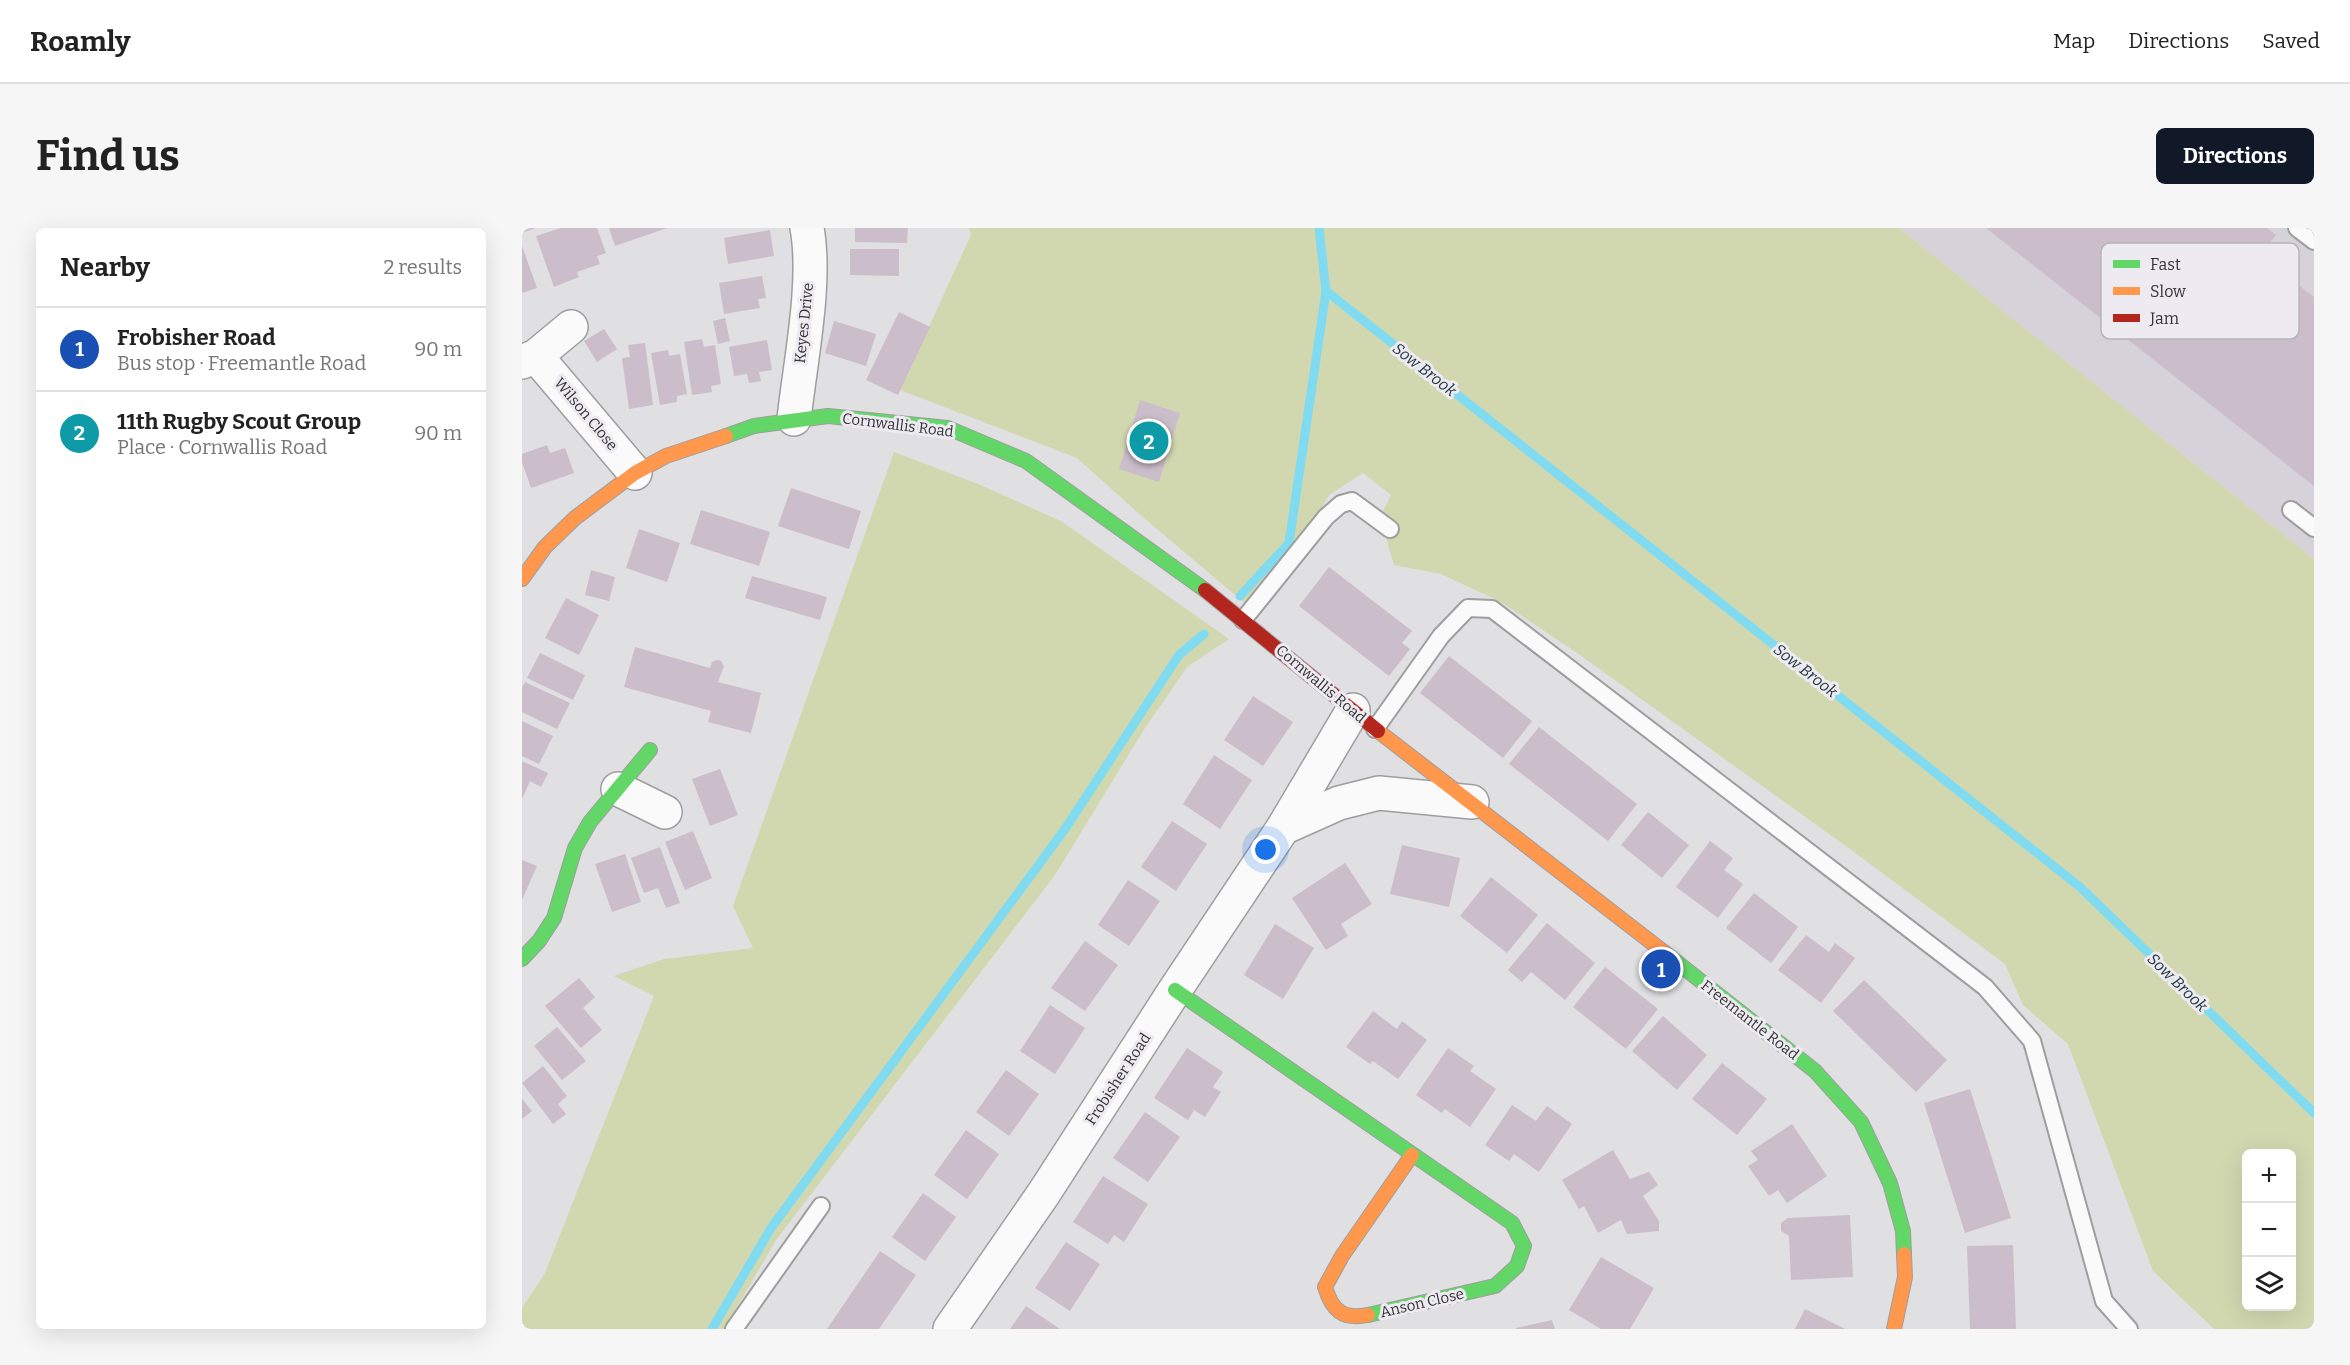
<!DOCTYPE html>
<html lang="en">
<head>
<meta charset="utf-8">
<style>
	body { margin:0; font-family:Bitter,serif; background:#f6f6f6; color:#222 }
	.controls { position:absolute; right:18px; bottom:18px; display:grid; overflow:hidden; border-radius:9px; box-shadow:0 6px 24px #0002 }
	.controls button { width:54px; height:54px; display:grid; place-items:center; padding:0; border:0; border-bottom:2px solid #e0e0e0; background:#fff; color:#222; font:30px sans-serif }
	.you { position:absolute; left:744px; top:622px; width:21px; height:21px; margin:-15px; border:4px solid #fff; border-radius:50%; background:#1a73e8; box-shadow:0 0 0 9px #1a73e833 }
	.badge { display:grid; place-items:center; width:39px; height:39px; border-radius:50%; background:#111827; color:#fff; font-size:20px; font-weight:700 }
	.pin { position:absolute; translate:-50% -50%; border:3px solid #fff; box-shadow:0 2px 6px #0006 }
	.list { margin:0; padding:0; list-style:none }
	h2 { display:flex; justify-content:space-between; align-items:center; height:78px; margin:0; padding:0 24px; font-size:26px }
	h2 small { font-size:20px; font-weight:400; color:#767676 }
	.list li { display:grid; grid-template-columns:39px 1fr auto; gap:18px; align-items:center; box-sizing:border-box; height:84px; padding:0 24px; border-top:2px solid #e0e0e0 }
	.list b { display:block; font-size:22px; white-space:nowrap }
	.list p { margin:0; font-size:20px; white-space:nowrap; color:#767676 }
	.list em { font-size:20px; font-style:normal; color:#767676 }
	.icon { flex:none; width:33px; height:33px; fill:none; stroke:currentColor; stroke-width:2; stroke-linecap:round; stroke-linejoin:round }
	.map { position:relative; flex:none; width:1792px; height:1101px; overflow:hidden; border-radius:9px }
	header { display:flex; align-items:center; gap:36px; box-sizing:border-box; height:84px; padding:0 30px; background:#fff; border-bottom:2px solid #e0e0e0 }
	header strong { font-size:28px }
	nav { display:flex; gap:33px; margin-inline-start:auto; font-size:21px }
	.intro { display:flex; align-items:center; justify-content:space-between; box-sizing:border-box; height:144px; padding:0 36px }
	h1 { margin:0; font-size:42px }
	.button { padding:15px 27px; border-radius:9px; background:#111827; color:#fff; font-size:21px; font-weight:700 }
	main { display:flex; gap:36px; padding:0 36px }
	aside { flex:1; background:#fff; border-radius:9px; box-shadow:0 6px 24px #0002 }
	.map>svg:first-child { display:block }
	.built { fill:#d5d2da }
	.green { fill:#d1d8b0; fill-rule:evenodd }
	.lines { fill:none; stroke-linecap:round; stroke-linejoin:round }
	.stream { stroke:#80dbf1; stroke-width:9 }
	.building { fill:#ccbdca }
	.lane-casing { stroke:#9e9e9f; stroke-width:20 }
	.street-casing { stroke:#9e9e9f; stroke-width:36 }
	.fast-casing { stroke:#9e9e9f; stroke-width:16 }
	.slow-casing { stroke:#9e9e9f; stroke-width:16 }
	.jam-casing { stroke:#9e9e9f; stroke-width:16 }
	.lane { stroke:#fafafb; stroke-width:16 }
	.street { stroke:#fafafb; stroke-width:33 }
	.fast { stroke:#63d668; stroke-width:14 }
	.slow { stroke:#ff974d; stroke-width:14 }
	.jam { stroke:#b3261e; stroke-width:14 }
	.labels { text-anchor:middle; stroke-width:6; stroke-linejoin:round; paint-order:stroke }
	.street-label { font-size:15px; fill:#343335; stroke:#edebf1 }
	.water-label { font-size:16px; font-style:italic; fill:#21383e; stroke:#edebf1 }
	.key { fill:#edebf1; stroke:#b6b4b9; stroke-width:1.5 }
	.key-label { font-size:16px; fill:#343335 }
</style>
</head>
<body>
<header>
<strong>Roamly</strong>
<nav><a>Map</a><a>Directions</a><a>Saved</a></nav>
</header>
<div class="intro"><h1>Find us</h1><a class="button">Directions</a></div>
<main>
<aside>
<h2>Nearby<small>2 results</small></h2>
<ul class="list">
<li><span class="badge" style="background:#1a4fb4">1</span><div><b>Frobisher Road</b><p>Bus stop · Freemantle Road</p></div><em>90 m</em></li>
<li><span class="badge" style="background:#0f9aa8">2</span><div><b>11th Rugby Scout Group</b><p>Place · Cornwallis Road</p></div><em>90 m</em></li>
</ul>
</aside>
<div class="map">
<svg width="1792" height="1101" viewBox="0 0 1792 1101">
	<rect width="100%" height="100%" fill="#e0dfe2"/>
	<path class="built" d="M1377,0H1792V331Z"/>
	<path class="green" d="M447,0H1377L1792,331V1101H1692L1631,1043L1546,816L1501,777L1483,736L1328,621L1058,427L979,374L919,346L872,337L858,290L869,267L841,245L807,267L737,387L623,291L555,230L378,162L449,7ZM1724,926H1770V1078H1724Z
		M372,224L456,256L539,293L707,411L665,439L621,503L533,647L254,1012L202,1101H0V1080L23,1045L132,768L92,748L142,731L231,720L211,678Z"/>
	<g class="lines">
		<path class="stream" d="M797,0L804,63L1558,659L1792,885
			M718,368L767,315L804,63
			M190,1101L249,1000L543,601L657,427L682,406"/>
	</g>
	<path class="building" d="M0,0H14L0,5Z
		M39,0H75L84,25L75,28L78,36L55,44L57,49L32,59L14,8Z
		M87,0H145L93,18Z
		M333,0H386L385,15L333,14Z
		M1464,0H1745L1754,7L1738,27L1792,69V258Z
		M248,2L252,28L206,36L202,10Z
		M0,18L15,60L0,65Z
		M328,21H377V48L328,47Z
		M240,48L244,70L236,71L238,80L202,86L197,55Z
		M377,84L408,99L376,167L344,152Z
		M203,90L208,113L196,116L191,93Z
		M312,93L354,106L344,138L303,125Z
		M82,101L95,121L75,134L62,113Z
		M180,111L182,119L193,117L199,156L189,158L190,164L170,167L162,114Z
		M245,112L250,142L237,144L239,153L227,155L225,146L212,148L207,119Z
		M123,115L131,177L107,181L100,130L108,129L106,117Z
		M146,122L147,128L158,126L165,166L155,168V174L138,177L129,125Z
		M618,172L658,185L637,254L597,241Z
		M25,217L28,225L43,220L52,245L9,260L0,234V226Z
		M269,260L339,283L327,321L256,298Z
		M179,282L248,304L237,338L168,316Z
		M117,301L158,315L145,354L104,340Z
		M807,339L890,403L880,415L888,421L867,448L777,378Z
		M69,342L93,349L87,373L63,367Z
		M230,348L305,369L298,392L223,370Z
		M44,370L77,387L57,427L23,410Z
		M113,419L188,440L190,434L195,432L199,433L202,438L196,454L239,465L229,505L186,494L189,483L102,459Z
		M18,425L63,447L51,472L5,450Z
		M927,428L1010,493L981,530L898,465Z
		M3,454L48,475L35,501L0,484V460Z
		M731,468L771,494L741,538L702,512Z
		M0,493L31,508L17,536L0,528Z
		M1017,499L1115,576L1086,613L987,536Z
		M692,527L730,552L698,601L661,576Z
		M0,533L26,545L19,559L8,553L0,571Z
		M198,541L216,587L188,598L170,551Z
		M1126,584L1167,617L1140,650L1099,617Z
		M650,593L685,616L654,663L619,639Z
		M171,603L190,650L163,662L143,614Z
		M1188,613L1211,630L1202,642L1221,656L1196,690L1154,659Z
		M880,617L938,630L927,679L868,666Z
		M138,619L158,675L144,680L136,660L122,665L109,630Z
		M103,626L119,674L90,684L73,636Z
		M0,632L15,638L0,672Z
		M823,635L850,676L819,696L826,708L804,722L770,670Z
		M969,649L1016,687L985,725L938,688Z
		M606,652L638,673L607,718L576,697Z
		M1232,665L1276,699L1249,735L1204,700Z
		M1025,695L1073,735L1043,772L1009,744L1000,754L986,742Z
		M753,696L792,720L761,771L722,747Z
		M1284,707L1307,724L1313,715L1333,730L1299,775L1256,742Z
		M563,713L596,737L563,783L529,760Z
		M1083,739L1136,781L1104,821L1051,779Z
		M57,750L73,769L61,780L80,802L59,820L23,778Z
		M1342,752L1425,832L1394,864L1311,783Z
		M528,777L563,800L533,846L498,823Z
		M851,783L875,801L880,793L905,812L876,851L851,833L848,836L824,819Z
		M1141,788L1185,827L1155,862L1110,823Z
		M35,799L64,833L40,852L12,818Z
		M665,820L701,844L691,859L699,864L683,889L672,882L666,892L632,870Z
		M926,820L952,838L948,843L974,861L948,899L923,881L920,885L894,867Z
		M1200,835L1245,871L1215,907L1170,871Z
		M21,838L45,868L36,876L44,886L31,896L0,855Z
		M484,842L517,866L487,908L454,884Z
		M1448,861L1489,990L1443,1005L1402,875Z
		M0,871L10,883L0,891Z
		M990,877L1014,893L1025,878L1050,896L1017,944L992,926L987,933L963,917Z
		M623,884L658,909L626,954L591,930Z
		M1270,896L1305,948L1265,975L1256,962L1247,968L1226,938L1236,932L1229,923Z
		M444,902L477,926L445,971L412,947Z
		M1091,922L1108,951L1127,944L1136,957L1121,968L1137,993V1003L1105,1006L1099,992L1076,1005L1062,978L1057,981L1040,952Z
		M581,948L626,976L602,1014L592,1007L586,1016L551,994Z
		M401,965L434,989L403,1033L370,1009Z
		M1328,987L1331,1049L1269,1052L1267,1008L1259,1003V995L1266,990Z
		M544,1014L578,1036L548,1083L513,1060Z
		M1491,1017L1494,1101H1448L1445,1018Z
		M358,1023L394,1047L357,1101H305Z
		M1079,1029L1132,1060L1108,1101H1079L1047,1082Z
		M504,1078L538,1101H488Z
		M1283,1081L1323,1101H1273Z
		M1030,1092L1033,1101H994V1100Z"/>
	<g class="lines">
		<g class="lane-casing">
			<path id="lane" d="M1775,0L1792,13
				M1769,282L1792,300
				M721,392L804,289L819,276L830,273L868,301
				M853,501L919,408L946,380L970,381L1463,759L1510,813L1582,1073L1607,1101
				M212,1101L299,978"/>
		</g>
		<g class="street-casing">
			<path id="street" d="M14,128L113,245
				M0,134L14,128L49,99
				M272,191C278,135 295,54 285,0
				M96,561L143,584
				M761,600L817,575L857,565L950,574
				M428,1101L522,965L653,762L761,600L831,482"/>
		</g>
		<g class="fast-casing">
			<path id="fast" d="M204,208L232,198L306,188L426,200L504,233L683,362
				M1147,728L1293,843L1339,894L1368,955L1381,1003L1382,1026
				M0,731L17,713L32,690L53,620L68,594L128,522
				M653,762L990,995L1002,1018L995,1038L973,1058L846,1087"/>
		</g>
		<g class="slow-casing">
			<path id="slow" d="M0,351L23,319L53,290L113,245L144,228L204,208
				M856,503L1147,728
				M846,1087C820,1092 810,1082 803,1059L820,1028L890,927
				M1372,1101L1383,1049L1382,1026"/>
		</g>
		<g class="jam-casing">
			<path id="jam" d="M683,362L856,503"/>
		</g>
		<use href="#lane" class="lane"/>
		<use href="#street" class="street"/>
		<use href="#fast" class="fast"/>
		<use href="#slow" class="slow"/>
		<use href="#jam" class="jam"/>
	</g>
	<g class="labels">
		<g class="street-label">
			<text transform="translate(282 95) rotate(-84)" y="5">Keyes Drive</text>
			<text transform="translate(64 186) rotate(50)" y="5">Wilson Close</text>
			<text transform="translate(376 197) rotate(7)" y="5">Cornwallis Road</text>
			<text transform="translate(799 456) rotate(40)" y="5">Cornwallis Road</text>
			<text transform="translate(1228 792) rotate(38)" y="5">Freemantle Road</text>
			<text transform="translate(596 851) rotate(-57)" y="5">Frobisher Road</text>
			<text transform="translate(900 1075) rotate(-13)" y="5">Anson Close</text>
		</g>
		<g class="water-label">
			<text transform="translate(903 141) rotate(38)" y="6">Sow Brook</text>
			<text transform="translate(1284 442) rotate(38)" y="6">Sow Brook</text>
			<text transform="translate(1656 754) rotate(44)" y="6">Sow Brook</text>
		</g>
	</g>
	<rect x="1579" y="15" width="198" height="96" rx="9" class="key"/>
	<rect x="1591" y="32" width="27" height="8" fill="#63d668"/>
	<rect x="1591" y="59" width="27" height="8" fill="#ff974d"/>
	<rect x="1591" y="86" width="27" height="8" fill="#b3261e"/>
	<g class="key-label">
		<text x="1628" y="42">Fast</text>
		<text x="1628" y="69">Slow</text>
		<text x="1628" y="96">Jam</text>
	</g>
</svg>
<div class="controls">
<button>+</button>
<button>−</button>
<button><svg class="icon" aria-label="layers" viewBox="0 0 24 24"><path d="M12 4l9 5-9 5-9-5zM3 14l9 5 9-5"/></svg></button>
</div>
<div class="you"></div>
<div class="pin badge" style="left:1139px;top:741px;background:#1a4fb4">1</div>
<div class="pin badge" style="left:627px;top:213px;background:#0f9aa8">2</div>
</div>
</main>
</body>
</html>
